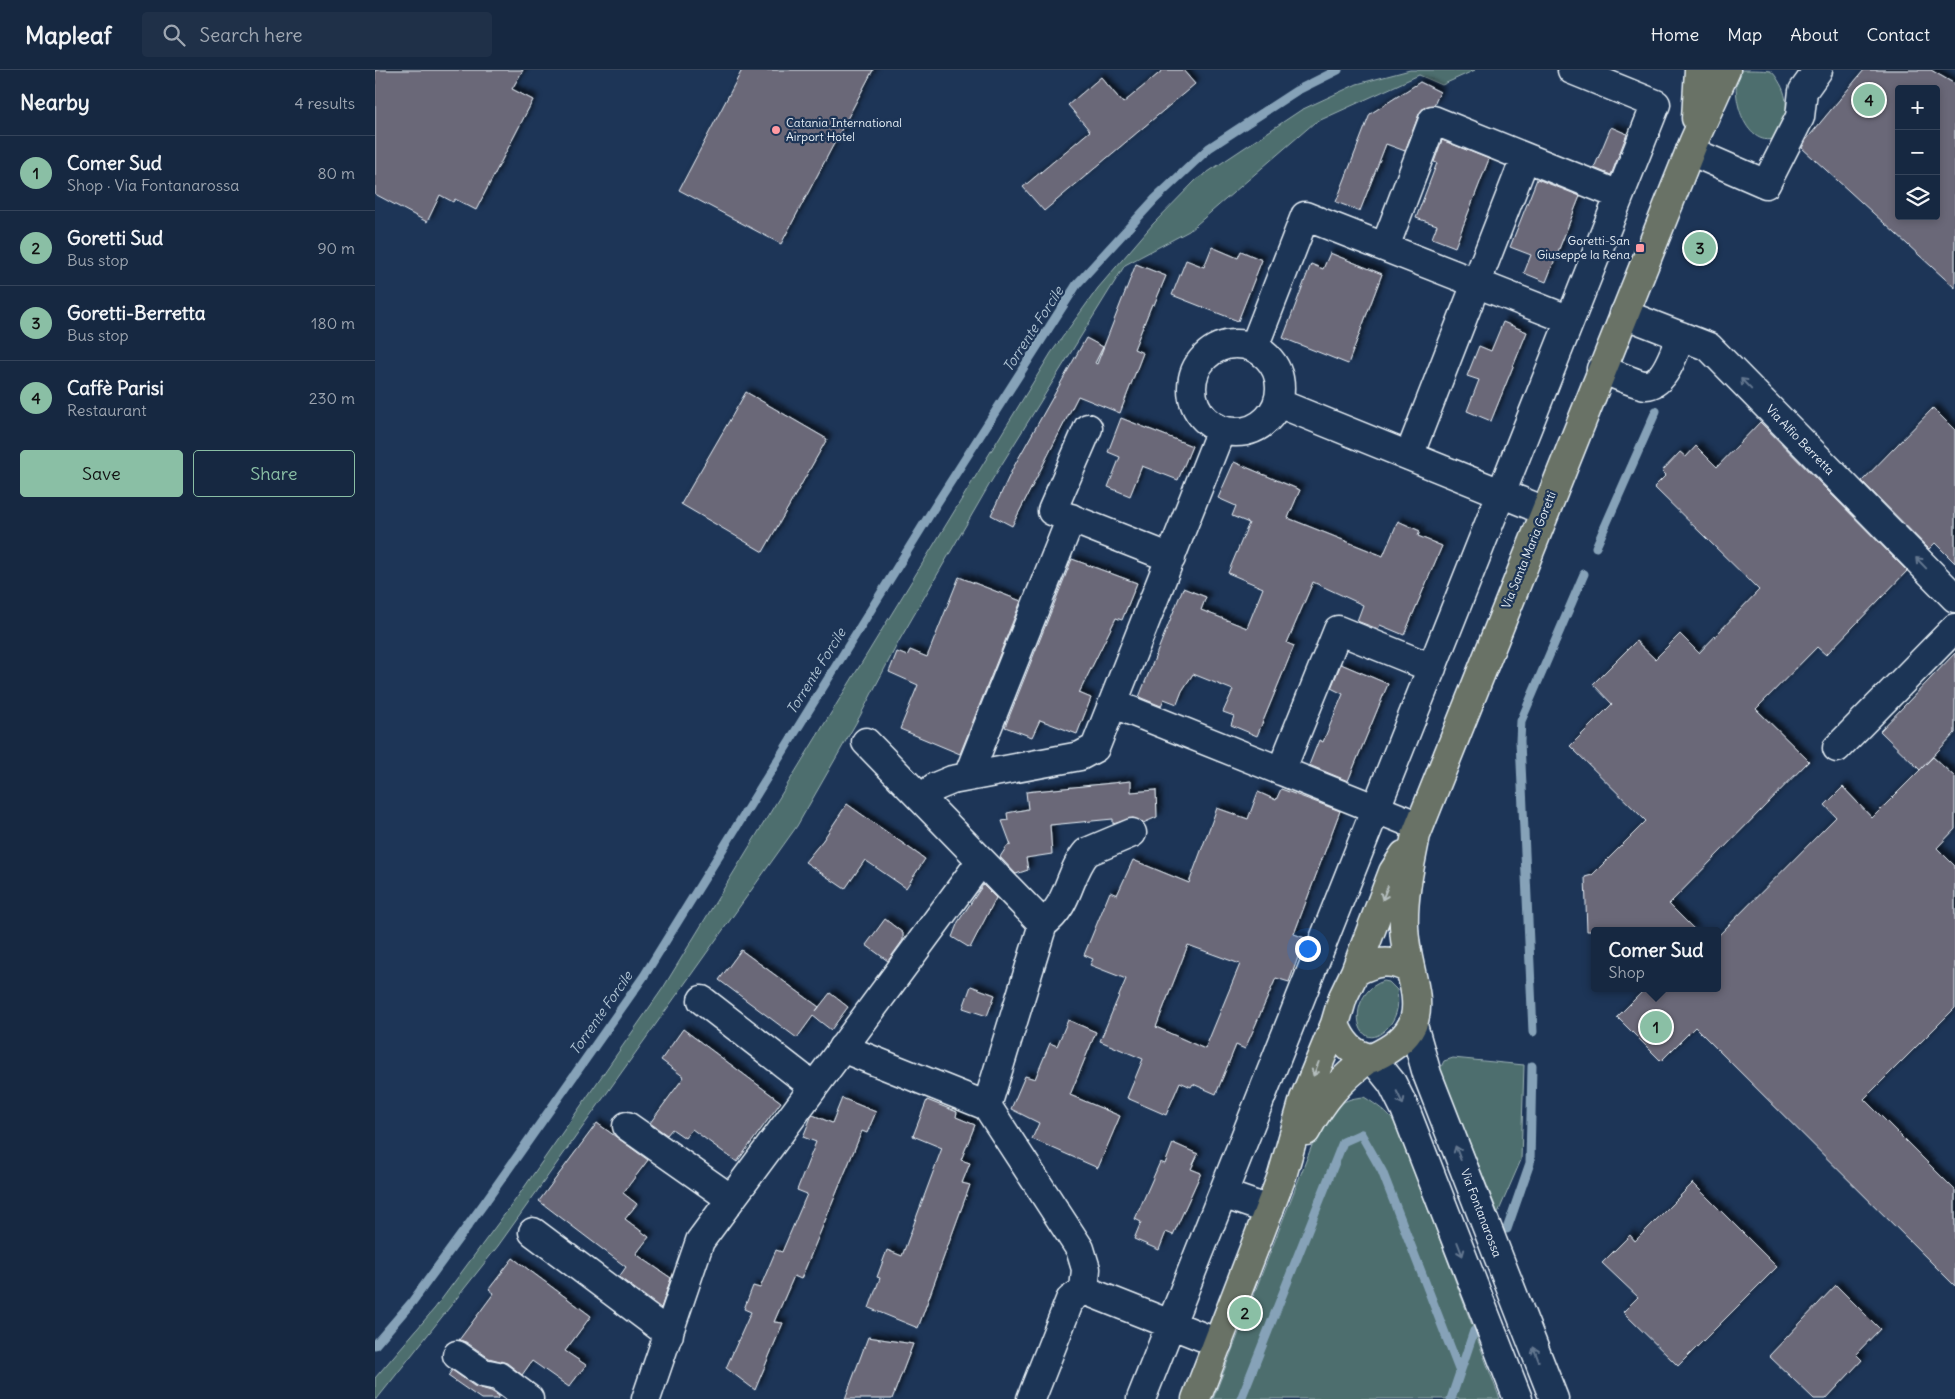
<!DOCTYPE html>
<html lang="en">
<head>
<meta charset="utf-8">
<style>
	body { margin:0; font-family:Delius,sans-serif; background:#1f3048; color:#f1f3f6 }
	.controls { position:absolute; right:15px; top:15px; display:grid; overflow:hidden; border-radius:5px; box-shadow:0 2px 8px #0003 }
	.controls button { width:45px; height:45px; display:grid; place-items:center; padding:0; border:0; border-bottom:1px solid #35445a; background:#162841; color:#f1f3f6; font:25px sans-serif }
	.you { position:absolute; left:932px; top:878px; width:18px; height:18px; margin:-12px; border:4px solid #fff; border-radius:50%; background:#1a73e8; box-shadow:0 0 0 8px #1a73e833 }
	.badge { display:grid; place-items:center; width:32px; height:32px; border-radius:50%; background:#8abfa5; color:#111; font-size:16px; font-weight:700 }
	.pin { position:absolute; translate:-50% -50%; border:2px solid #fff; box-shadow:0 1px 5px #0006 }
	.popup { position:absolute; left:1216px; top:857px; width:130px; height:65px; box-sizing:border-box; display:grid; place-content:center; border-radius:5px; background:#162841; filter:drop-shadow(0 1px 4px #0005); font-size:16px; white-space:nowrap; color:#9ea6b1 }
	.popup b { font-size:19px; color:#f1f3f6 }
	.popup::after { content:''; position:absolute; left:50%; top:100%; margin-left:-10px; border:10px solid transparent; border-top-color:#162841 }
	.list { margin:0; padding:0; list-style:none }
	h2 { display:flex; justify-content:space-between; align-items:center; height:65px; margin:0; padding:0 20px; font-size:21px }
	h2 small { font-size:16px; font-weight:400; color:#9ea6b1 }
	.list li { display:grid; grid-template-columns:32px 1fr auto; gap:15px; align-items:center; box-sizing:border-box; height:75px; padding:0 20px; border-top:1px solid #35445a }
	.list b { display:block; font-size:19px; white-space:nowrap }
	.list p { margin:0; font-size:16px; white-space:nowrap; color:#9ea6b1 }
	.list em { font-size:16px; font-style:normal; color:#9ea6b1 }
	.actions { display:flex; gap:10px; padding:15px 20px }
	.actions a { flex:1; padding:11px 0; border:1px solid #8abfa5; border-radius:5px; text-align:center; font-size:18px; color:#8abfa5 }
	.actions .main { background:#8abfa5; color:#111 }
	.icon { flex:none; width:28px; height:28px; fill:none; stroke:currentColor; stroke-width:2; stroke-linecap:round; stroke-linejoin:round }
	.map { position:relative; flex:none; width:1580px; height:1329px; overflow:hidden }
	header { display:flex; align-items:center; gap:30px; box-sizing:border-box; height:70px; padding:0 25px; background:#162841; border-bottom:1px solid #35445a }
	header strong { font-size:24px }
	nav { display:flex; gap:28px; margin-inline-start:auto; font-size:18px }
	.search { width:350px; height:45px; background:#1f3048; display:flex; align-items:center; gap:12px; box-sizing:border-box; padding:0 18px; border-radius:5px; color:#9ea6b1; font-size:19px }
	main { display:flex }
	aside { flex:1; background:#162841 }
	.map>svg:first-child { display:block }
	.green { fill:#4d6e6e; stroke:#9ab0b3 }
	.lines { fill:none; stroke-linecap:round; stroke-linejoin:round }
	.stream { stroke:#86a2b8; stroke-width:9 }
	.building { fill:#6b6778; stroke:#e8f1f8; fill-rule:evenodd; filter:url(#shadow) }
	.minor-casing { stroke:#e8f1f8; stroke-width:31 }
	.major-casing { stroke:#e8f1f8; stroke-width:31 }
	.minor { stroke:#1d3557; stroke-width:28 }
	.major { stroke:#697266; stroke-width:28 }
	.oneway { stroke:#64778f }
	.oneway2 { stroke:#b5bebe }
	.poi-dot { fill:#ff9aa2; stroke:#1d3557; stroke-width:2 }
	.labels { text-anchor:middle; stroke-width:4.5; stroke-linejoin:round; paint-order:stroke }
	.poi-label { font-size:12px; fill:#e8f1f8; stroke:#1d3557; text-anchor:start }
	.street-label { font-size:12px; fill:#e8f1f8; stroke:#1d3557 }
	.water-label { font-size:14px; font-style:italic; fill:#afc3d3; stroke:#1d3557 }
</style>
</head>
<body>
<header>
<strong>Mapleaf</strong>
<div class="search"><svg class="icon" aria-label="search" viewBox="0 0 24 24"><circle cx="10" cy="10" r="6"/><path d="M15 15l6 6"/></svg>Search here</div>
<nav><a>Home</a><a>Map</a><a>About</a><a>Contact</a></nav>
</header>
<main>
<aside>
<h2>Nearby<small>4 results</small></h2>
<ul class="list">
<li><span class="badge">1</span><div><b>Comer Sud</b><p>Shop · Via Fontanarossa</p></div><em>80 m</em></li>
<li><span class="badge">2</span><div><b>Goretti Sud</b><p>Bus stop</p></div><em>90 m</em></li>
<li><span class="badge">3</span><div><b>Goretti-Berretta</b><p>Bus stop</p></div><em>180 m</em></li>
<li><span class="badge">4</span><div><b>Caffè Parisi</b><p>Restaurant</p></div><em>230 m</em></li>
</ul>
<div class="actions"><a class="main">Save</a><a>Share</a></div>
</aside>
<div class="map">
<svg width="1580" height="1329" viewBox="0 0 1580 1329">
	<defs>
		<filter id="shadow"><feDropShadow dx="4.5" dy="-4.5" stdDeviation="2.5" flood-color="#0009"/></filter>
	</defs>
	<rect width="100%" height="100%" fill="#1d3557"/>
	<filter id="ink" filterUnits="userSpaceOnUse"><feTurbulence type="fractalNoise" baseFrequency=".02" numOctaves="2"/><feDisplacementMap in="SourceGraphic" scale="10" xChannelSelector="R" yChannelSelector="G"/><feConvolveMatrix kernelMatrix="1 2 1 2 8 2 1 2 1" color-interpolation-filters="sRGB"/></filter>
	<g filter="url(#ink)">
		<path class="green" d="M1035,0H1100L1067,15L1044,5L939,53L814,161L750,195L617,410L524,571L485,646L422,756L123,1176L2,1329H0V1308L60,1238L141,1129L288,918L676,283L723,218L778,154L821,110L926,40L982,14Z
			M1364,0C1372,0 1388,0 1395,1C1399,3 1401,7 1403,10C1416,30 1411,46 1404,67C1371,83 1354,24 1364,0Z
			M1009,911L1014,912L1022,920C1024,933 1023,945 1014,956C982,993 967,924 1009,911Z
			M1078,988L1149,995L1146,1090L1123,1143L1065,999L1069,991Z
			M989,1027C1002,1035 1012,1042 1021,1054L1125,1329H838L943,1060C959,1040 962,1029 989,1027Z"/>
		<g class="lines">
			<path class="stream" d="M1221,477L1281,341
				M1158,962L1145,671L1146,651L1209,504
				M1132,1159L1155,1093L1157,996
				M0,1275L37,1232L108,1135L269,906L562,433L702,214L780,129L834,78L921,21L963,0
				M866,1329L968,1072L986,1064L1007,1101L1085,1302
				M1076,1329L1099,1261"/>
		</g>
		<path class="building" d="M0,0H148L137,19L158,30L101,140L80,129L78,132L65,125L52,152L0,124Z
			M367,0H498L406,174L304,120Z
			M788,0H808L820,14L669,141L648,117L715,61L693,35L726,7L748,33Z
			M1489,0H1556L1580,14V218L1427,78L1431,70ZM1524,19H1561V146H1524Z
			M1045,12L1065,22L1059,35L1049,38L1044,44L1030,81L1011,74L985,141L961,132L995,44Z
			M1236,57L1252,64L1236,105L1219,98Z
			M1067,70L1114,89L1080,177L1057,168L1062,155L1041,148L1062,93L1059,92Z
			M1162,109L1205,126L1171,212L1149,203L1156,185L1135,177Z
			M837,177L863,188L866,181L887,190L863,251L797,225L811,190L829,197Z
			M955,183L1007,204L973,294L908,268L936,194L948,199Z
			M761,194L791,206L779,235L777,234L759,279L768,283L745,343L703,326L637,456L616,445L638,398L711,268L728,277L720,293L722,294Z
			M1128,252L1152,262L1116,351L1092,341L1104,310L1092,306L1104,276L1116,281Z
			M371,322L452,369L388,482L306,434Z
			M1558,338L1580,360V493L1560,473L1554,479L1487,411Z
			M746,348L817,376L803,410L767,396L755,426L733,417L745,387L733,382Z
			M1385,352L1532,501L1451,585L1442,577L1381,639L1434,691L1294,834L1321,861H1212L1210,807L1217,805L1271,751L1195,676L1237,634L1218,614L1261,571L1280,589L1305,564L1324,583L1384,520L1279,417L1291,405L1287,401L1305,382L1311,387L1321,376L1342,397Z
			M859,392L925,420L913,448L1008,486L1023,451L1045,461L1043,466L1067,476L1029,565L1005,555L1003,559L982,551L988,535L938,512L912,573L919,576L882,666L856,655L859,646L848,642L858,620L818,604L807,621L802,634L789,629L786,636L764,627L808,518L831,527L826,540L872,558L888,518L853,503L874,453L857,446L861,436L843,428Z
			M697,489L762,513L747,550L741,548L704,623L716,628L702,664L665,650L657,667L630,657Z
			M584,507L646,531L585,684L525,659L543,615L514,602L522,582L532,586L535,580L552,587Z
			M1580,583V663L1545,700L1505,661Z
			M966,594L1013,614L973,711L934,695L944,670L948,672L968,624L956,618Z
			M1558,687L1580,707V759L1562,778L1580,796V938L1489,1029L1580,1120V1216L1320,957L1286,991L1242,947L1271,918H1342V867L1461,747L1450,735L1468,717L1497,748Z
			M756,711V722L781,720L782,747L768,753L758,748L738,754V749L675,755L677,784L651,788L653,800L641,804L625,787L632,776L636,775L627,751L633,750L632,743L653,739L651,722Z
			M906,719L965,741L919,864L930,868L914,912L901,908L870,979L861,975L841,1024L818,1014L816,1017L805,1012L791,1045L752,1028L768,989L725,971L751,909L715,895L718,889L709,885L735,822L742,825L758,790L814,813L842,738L873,749L883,722L901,730ZM813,875L865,894L830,979L781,957Z
			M472,734L550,789L531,818L490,790L470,819L430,792L448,770Z
			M608,815L621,828L595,878L577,867L583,852Z
			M510,849L528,863V870L513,891L491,875Z
			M366,880L444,937L441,941L455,923L473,937L456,960L438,946L422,968L344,910Z
			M596,916L620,925L612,946L588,938Z
			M693,950L721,962L695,1025L745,1046L723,1098L657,1069L664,1053L636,1039L650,1006L660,1009L675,973L682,976Z
			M308,959L406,1032L362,1092L317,1059L310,1068L297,1059L292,1065L275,1053L309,1007L286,990Z
			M467,1028L501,1042L492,1063L487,1061L426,1209L419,1206L399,1252L408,1253L380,1320L351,1298L376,1242L369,1239L378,1216L385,1218L401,1180L407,1182L432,1124L422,1120L441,1072L428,1067L436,1047L438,1045L457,1053Z
			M552,1030L582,1042L581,1047L600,1055L586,1090L595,1093L587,1113L595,1115L543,1258L494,1238L505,1208L502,1207L512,1180L527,1186L567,1078L538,1066Z
			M222,1053L273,1090L248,1123L262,1134L250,1149L274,1167L261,1184L296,1208L286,1238L244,1207L251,1197L164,1131Z
			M798,1073L823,1084L816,1099L826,1103L798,1165L791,1162L784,1180L759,1169L766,1152L760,1149L785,1092L790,1094Z
			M1318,1113L1402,1197L1303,1296L1248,1242L1263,1227L1227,1193L1255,1165L1260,1171Z
			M138,1188L216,1246L190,1281L211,1295L194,1317L157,1291L147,1305L132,1293L114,1288L91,1272L84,1270L119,1223L114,1219Z
			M1461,1215L1505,1259L1481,1284L1487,1290L1451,1329H1439L1394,1286Z
			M493,1267L538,1274L517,1329H470Z
			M77,1300L99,1316L116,1321L124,1326L122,1329H106L73,1306Z"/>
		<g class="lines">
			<g class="minor-casing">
				<path id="minor" d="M1315,81L1391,114L1425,47L1428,21L1443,0
					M1010,177L1058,50L1244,125
					M1249,244L1334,277L1580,528
					M817 318a44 44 0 1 1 88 0a44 44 0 1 1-88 0Z
					M879,277L930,146L1195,250
					M1226,299C1235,302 1263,315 1271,315C1291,314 1299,281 1306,266
					M903,333L1170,441
					M713,358L677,441L796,488
					M1034,386L1150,88
					M739,634L1044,756
					M491,672L668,854
					M1462,678L1580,558
					M906,701L963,560L1057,598
					M593,706L696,448
					M547,729L560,717L577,710L705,686L720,678L846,360
					M327,930L439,1017
					M1038,955L1052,1004L1179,1329
					M467,978L612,1036L705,1179L711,1199L709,1220L695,1230L656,1329
					M997,988L1017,1013L1030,1039L1143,1329
					M612,1036L668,854C695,835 693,803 712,782L757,763
					M252,1056L356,1129
					M848,1124L894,1140
					M158,1162L294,1264
					M709,1220L843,1273
					M82,1285L108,1303L123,1306L154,1329
					M271,1329L325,1171L606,791
					M766,1329L1281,34L1197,0"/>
			</g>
			<g class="major-casing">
				<path id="major" d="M1321,48L1324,0
					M980,902C999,892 1015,888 1034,899
					M960,954C966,971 978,986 997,988C1071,955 1030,914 1029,856C1028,826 1035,795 1041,765L1319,71L1351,0
					M931,1061C948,1029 965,1010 994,988
					M821,1329L907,1106L929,1029L960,954L968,927L980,902L1018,802L1029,785"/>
			</g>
			<use href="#minor" class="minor"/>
			<use href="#major" class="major"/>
		</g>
		<defs><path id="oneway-shaft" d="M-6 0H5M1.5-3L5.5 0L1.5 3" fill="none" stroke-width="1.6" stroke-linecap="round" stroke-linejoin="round" transform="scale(1.25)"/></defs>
		<g class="oneway">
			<use href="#oneway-shaft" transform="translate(1371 314) rotate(-134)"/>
			<use href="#oneway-shaft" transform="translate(1546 493) rotate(-134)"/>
			<use href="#oneway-shaft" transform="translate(1025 1028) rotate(64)"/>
			<use href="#oneway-shaft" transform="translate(1083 1083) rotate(-111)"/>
			<use href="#oneway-shaft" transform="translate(1085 1179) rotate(69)"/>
			<use href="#oneway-shaft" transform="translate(1161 1284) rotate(-111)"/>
		</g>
		<g class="oneway2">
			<use href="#oneway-shaft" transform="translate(1010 823) rotate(112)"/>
			<use href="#oneway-shaft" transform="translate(941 999) rotate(111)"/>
		</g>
	</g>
	<g class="poi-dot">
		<circle cx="401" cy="60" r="5"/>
		<rect x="1260" y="173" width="10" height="10" rx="2.5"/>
	</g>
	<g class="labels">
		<g class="poi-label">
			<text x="411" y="57">Catania International<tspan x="411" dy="14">Airport Hotel</tspan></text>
			<text x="1255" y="175" text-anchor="end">Goretti-San<tspan x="1255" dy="14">Giuseppe la Rena</tspan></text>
		</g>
		<g class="street-label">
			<text transform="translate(1425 370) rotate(46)" y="4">Via Alfio Berretta</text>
			<text transform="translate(1154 480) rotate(-68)" y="4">Via Santa Maria Goretti</text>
			<text transform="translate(1106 1143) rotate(69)" y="4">Via Fontanarossa</text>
		</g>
		<g class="water-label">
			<text transform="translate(658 259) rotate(-57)" y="5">Torrente Forcile</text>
			<text transform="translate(441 601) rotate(-58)" y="5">Torrente Forcile</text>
			<text transform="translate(226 943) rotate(-55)" y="5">Torrente Forcile</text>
		</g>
	</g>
</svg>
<div class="controls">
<button>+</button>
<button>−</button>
<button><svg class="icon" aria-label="layers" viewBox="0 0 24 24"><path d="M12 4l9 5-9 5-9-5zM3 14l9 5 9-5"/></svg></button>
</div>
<div class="you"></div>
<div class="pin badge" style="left:1281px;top:957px">1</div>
<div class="popup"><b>Comer Sud</b>Shop</div>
<div class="pin badge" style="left:870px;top:1243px">2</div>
<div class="pin badge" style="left:1325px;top:178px">3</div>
<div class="pin badge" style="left:1494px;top:30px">4</div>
</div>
</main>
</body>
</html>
